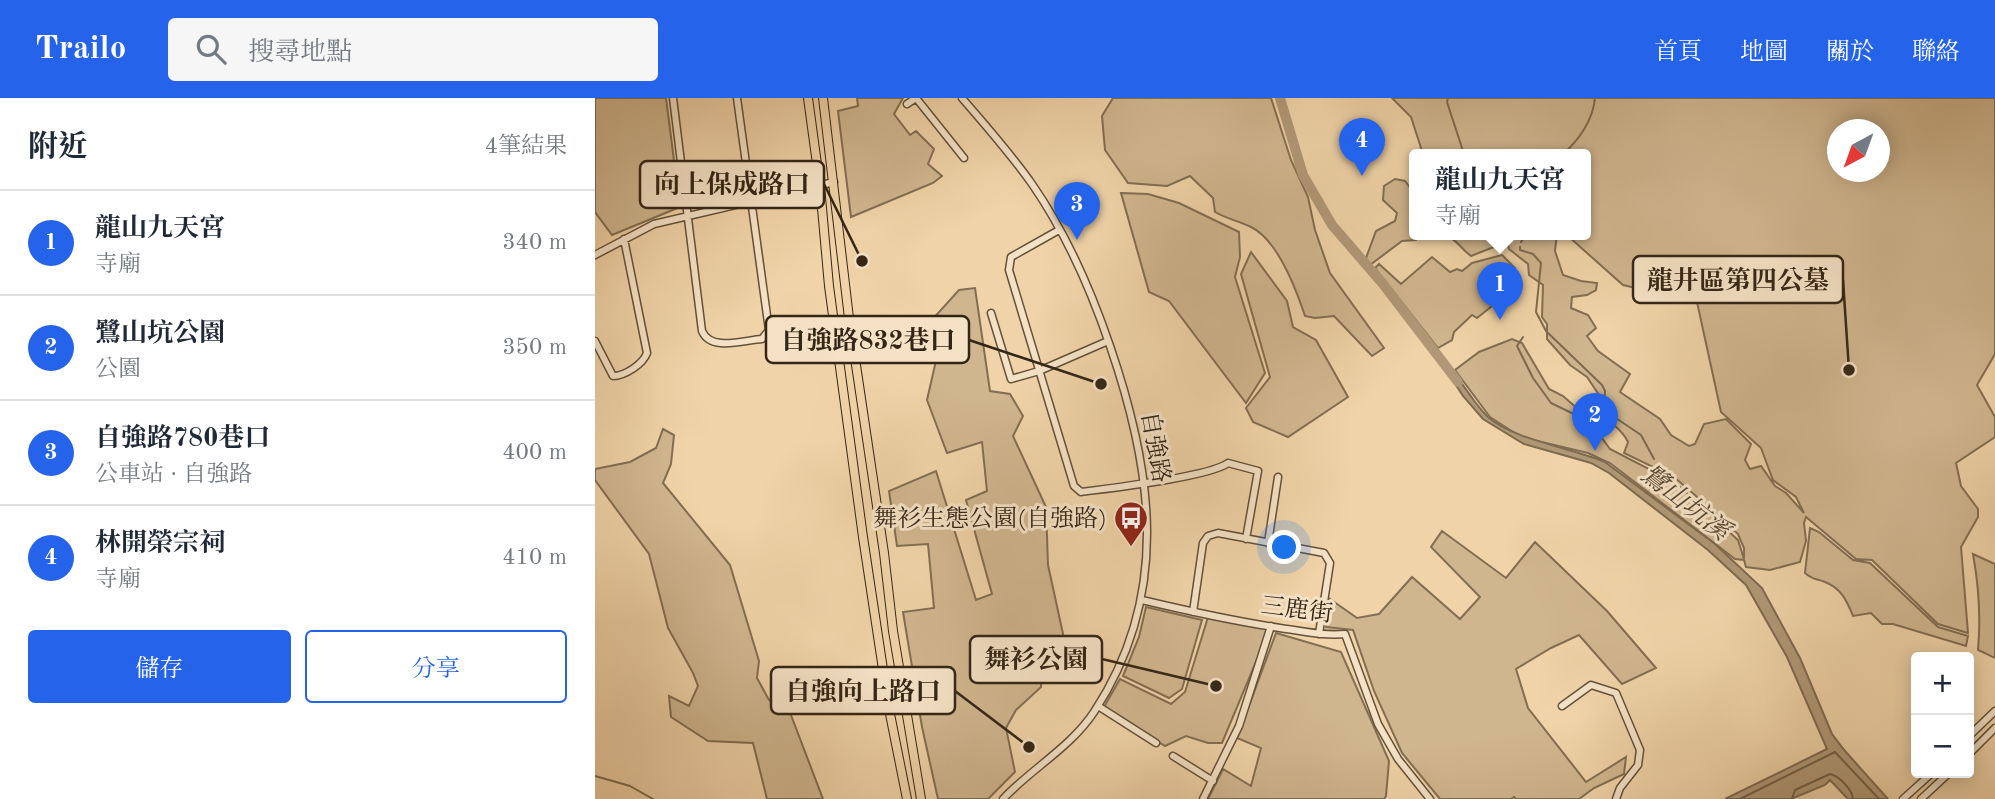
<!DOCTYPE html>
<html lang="zh-TW">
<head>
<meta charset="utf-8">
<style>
	body { margin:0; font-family:"Old Standard TT","Noto Serif TC",serif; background:#f6f6f7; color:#1f2937 }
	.controls { position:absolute; right:21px; bottom:21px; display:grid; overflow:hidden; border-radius:7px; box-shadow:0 4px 18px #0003 }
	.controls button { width:63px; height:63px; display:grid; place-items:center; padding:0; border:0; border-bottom:2px solid #e0e1e3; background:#fff; color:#1f2937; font:35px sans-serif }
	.compass { position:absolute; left:1232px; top:21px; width:63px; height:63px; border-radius:50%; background:#fff; box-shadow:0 4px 18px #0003; rotate:221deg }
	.you { position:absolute; left:690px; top:450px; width:24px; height:24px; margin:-18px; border:5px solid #fff; border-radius:50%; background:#1a73e8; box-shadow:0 0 0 10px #1a73e833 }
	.badge { display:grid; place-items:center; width:46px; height:46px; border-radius:50%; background:#2563eb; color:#fff; font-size:23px; font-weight:700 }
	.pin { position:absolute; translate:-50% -58px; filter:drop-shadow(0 2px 4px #0008) }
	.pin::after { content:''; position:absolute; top:37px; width:24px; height:21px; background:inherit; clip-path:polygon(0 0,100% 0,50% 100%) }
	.popup { position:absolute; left:814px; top:51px; width:182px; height:91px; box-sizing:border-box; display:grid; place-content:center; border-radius:7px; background:#fff; filter:drop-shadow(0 2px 5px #0005); font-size:23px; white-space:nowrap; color:#747a83 }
	.popup b { font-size:26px; color:#1f2937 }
	.popup::after { content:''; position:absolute; left:50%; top:100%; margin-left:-14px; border:14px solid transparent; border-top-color:#fff }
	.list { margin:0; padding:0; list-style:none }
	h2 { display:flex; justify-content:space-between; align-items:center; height:91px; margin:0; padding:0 28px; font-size:30px }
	h2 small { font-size:23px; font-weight:400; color:#747a83 }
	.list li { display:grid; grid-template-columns:46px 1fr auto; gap:21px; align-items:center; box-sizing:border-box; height:105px; padding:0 28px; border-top:2px solid #e0e1e3 }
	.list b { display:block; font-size:26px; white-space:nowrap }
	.list p { margin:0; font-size:23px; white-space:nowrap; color:#747a83 }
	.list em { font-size:23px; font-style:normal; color:#747a83 }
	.actions { display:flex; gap:14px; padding:21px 28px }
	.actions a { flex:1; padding:16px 0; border:2px solid #2563eb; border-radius:7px; text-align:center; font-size:24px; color:#2563eb }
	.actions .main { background:#2563eb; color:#fff }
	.icon { flex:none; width:38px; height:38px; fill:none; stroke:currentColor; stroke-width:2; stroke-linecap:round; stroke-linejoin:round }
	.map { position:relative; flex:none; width:1400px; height:701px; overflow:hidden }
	header { display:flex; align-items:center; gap:42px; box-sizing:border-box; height:98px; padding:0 35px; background:#2563eb; color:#fff }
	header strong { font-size:33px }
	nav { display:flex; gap:38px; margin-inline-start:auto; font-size:24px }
	.search { width:490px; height:63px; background:#f6f6f7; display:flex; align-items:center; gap:18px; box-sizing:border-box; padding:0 24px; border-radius:7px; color:#747a83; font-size:26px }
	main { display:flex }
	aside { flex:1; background:#fff }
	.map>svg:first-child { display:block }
	.green { fill:#d0b68f; stroke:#826e52; stroke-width:2; fill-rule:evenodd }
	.water { fill:#b09876; stroke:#7e6a50; stroke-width:2 }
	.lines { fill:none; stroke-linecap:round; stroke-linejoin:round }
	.shore { stroke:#725f46; stroke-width:2 }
	.stream { stroke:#7e6a50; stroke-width:2 }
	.river { stroke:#b09876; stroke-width:10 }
	.minor-casing { stroke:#63513a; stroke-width:9 }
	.major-casing { stroke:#342616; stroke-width:10 }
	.minor { stroke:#f5e2c6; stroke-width:6 }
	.major { stroke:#f0d3a8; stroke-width:8 }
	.labels { text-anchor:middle; stroke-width:6; stroke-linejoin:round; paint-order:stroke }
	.street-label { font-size:24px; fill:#342616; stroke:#f5e2c6 }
	.poi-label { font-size:24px; fill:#342616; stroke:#f5e2c6; text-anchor:end }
	.water-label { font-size:26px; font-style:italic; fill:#594833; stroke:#f5e2c6 }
	.leader { fill:none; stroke:#342616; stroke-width:2.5 }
	.callout-dot { fill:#342616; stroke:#f5e2c6; stroke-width:2.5 }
	.callout { fill:#f5e2c6; stroke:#342616; stroke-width:2.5 }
	.callout-label { font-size:26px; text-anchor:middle; font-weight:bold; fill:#342616 }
</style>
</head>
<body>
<header>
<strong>Trailo</strong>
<div class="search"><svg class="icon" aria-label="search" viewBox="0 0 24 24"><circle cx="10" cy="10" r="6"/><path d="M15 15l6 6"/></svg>搜尋地點</div>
<nav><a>首頁</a><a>地圖</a><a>關於</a><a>聯絡</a></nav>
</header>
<main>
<aside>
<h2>附近<small>4筆結果</small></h2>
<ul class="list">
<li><span class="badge">1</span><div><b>龍山九天宮</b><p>寺廟</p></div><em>340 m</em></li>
<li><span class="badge">2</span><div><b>鷺山坑公園</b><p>公園</p></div><em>350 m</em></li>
<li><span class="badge">3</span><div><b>自強路780巷口</b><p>公車站 · 自強路</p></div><em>400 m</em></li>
<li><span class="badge">4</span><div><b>林開榮宗祠</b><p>寺廟</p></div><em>410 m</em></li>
</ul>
<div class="actions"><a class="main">儲存</a><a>分享</a></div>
</aside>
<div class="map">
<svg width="1400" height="701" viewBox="0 0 1400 701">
	<rect width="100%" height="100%" fill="#f0d3a8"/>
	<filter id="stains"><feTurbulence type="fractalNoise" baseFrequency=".00286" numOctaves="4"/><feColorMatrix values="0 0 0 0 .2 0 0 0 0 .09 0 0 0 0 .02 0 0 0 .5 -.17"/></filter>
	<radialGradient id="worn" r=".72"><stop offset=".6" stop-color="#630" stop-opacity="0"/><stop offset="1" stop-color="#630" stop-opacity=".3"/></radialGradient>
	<path class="green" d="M0,0H71L85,109L17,137L0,114Z
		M262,0H308L299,16L315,37L321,33L339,51L333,66L347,78L338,85L256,119L243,13L263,8Z
		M518,0H676L696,62L713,99L720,132L735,175L789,250L777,258L739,218L720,220L710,218C701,191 683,142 656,129C644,123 632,121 620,114L618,100L595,78L572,88L533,85L510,52L507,18Z
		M797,0H1400V256L1382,287L1400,319V339L1361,365L1366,388L1383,411V419L1366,449L1373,535L1343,526L1277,462L1261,461L1211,419L1209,425L1211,443L1205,464L1175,472L1151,469L1149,462L1140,461L1015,365L993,355L926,339L895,319L860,272L884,254L917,241L927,245L954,291L968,298L991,318L1015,351L1081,385L1143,442L1149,461V450L1143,436L1117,412L1079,379L1029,355L1033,344C1025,325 999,321 1004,297L992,279L975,267L952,241V226L947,219L948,187L934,177L933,166L914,151L913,147H904L876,158C864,149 864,143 849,136H962L960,153L968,177L986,183L1002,185L1001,192L992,197L977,199L976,210L993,217L1001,230L992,238L1003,253L1035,276L1025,294L1065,321L1076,337L1094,348L1100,346L1109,326L1131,321L1156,346L1150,362L1155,371L1166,368L1180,388L1191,395L1209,415L1201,399L1178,382L1166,350L1126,314L1102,204L1028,187L974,139L973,136H991V56H828L816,19ZM1242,32H1284V74H1242Z
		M800,81L810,83L819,95V136H825L821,142L807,143L775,167L771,160L781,133L800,123L802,115L788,102L789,88Z
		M526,95L553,96L584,105L644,134L645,159L640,179L670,275L651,305L574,203L554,194Z
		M656,154L692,203L698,229L721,242L753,299L693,339L658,324L651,310L675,279L646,176Z
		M907,157L920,170L913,202L907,193L900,197L897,208L882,220L877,217L859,234L857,242L843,250L780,170L784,166L806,186L837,159L855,174L862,171L867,173L877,165Z
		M380,190L395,293L415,296L428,318L418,338L451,409L453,467L470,545L489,566L465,561L447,565L446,589L421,612L411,630L420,674L393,701H343L327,629L308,514L339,510L333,446L302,448L294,393L341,373L381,502L397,496L371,402L392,393L387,344L352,355L332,302L340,267L335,224L364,192Z
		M68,331L79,337L76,366L68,385L135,467L164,563L162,580L174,602L194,612L228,701H172L158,645L113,643L76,619L74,598L94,608L103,588L98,575L73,530L54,456L0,382V371L35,364L61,350Z
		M1215,430L1224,434L1258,462L1275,465L1343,529L1373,538L1371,548L1298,526H1287L1276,515L1258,518C1252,503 1246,490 1230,484C1221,480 1219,483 1210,475Z
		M847,433L911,480L940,444L1012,513L1061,570L1027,586L984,537L956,550L921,571L933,610L991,684L1031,659L1029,676L999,690L984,701H921L919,699L916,701H845L807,655L779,593L758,532L731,529L735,501L762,520L784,516L817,479L865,521L885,499L836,449Z
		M1378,456L1400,466V560L1383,552C1386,519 1384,489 1378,456Z
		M551,509L607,522L587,591L574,600L528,578L544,539Z
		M613,519L676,528L627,645H613L591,638L570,648L509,609L525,581L576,606L590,594Z
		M681,535L746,554L794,663L791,698L789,701H613L628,671L656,688L666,650L642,640Z"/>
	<path class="water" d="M855,272C870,286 878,305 893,319C919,342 977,350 1010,364L1120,446L1167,490L1205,560L1237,636L1250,653L1293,701H1253L1235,682L1230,687L1196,701H1130L1232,651L1192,559L1151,487L1113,452L1014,375L996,365L929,346L888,321L868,298L857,281Z"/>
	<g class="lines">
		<path class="shore" d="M1145,701L1240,654L1284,701
			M1197,701L1200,692L1235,676C1244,678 1257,691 1258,701"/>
		<path class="stream" d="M853,0L852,4L869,56
			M968,56C984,42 998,22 1000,0
			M926,144L931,136
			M925,149V152L938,156L946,165L941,214L951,233L1007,287L1010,293L1009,312L1046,337L1059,361
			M928,239L922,248L938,280L956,305L985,319
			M0,678L35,688L58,701"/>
		<path class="river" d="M685,0L708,77L737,127L788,186L863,284"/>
		<g class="minor-casing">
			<path id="minor" d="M78,0L107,233C116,254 149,242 167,241L174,232L142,0
				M321,0L369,60
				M367,0C391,28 416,56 437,86C471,135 496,192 515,248C558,373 576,497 499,614C476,649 436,671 408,701
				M312,6L321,0
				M464,132L416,159L414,172L479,388L486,394C516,390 614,379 633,365L663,373L651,441
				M0,157L59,126L239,84
				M396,215L416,281L444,273L513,243
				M0,243L18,278C30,278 48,266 52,255L29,141
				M673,445L683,379
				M547,502C593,513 639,523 685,530C707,533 728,538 750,536L783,626L803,661L835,701
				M598,514L608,445L613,438L623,435L729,455L735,465L724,536
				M503,608L561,645
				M967,608L996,587L1021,595L1045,652L1043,667L1025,690L1021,701
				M1374,638L1400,613
				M1374,656L1400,630
				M578,658L618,683
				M608,701L644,628L676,528
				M1308,701L1337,675
				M1326,701L1354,675"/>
		</g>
		<g class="major-casing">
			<path id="major" d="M213,0L225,88L234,188L268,439L294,611L312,701
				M228,0L254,220L289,455L298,533L326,701"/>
		</g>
		<use href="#minor" class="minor"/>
		<use href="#major" class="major"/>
	</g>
	<defs>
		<g id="bus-pin" transform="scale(1.75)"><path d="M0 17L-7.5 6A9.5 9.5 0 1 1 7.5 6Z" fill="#8f2418" stroke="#f5e2c6"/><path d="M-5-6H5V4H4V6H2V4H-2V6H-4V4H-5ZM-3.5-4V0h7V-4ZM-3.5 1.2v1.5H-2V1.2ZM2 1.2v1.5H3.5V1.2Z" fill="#fff"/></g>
	</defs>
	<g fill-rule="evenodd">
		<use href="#bus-pin" x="536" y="420"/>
	</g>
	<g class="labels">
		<g class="street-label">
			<text transform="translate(561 349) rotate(80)" y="8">自強路</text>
			<text transform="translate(702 511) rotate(7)" y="8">三鹿街</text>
		</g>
		<g class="poi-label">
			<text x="512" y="428">舞衫生態公園(自強路)</text>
		</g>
		<g class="water-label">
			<text transform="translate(1091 404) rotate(38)" y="9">鷺山坑溪</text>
		</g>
	</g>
	<path class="leader" d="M267 163L229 86M1254 272L1248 182M506 286L374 242M621 588L507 561M434 649L360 593"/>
	<g class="callout-dot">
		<circle cx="267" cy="163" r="7"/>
		<circle cx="1254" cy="272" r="7"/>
		<circle cx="506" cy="286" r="7"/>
		<circle cx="621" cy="588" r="7"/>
		<circle cx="434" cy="649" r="7"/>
	</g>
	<g class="callout">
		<rect x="45" y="63" width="184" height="47" rx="7"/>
		<rect x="1038" y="158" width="210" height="47" rx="7"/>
		<rect x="171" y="218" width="203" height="47" rx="7"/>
		<rect x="375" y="538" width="132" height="47" rx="7"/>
		<rect x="176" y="569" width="184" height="47" rx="7"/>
	</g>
	<g class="callout-label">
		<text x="137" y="95">向上保成路口</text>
		<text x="1143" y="191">龍井區第四公墓</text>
		<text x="273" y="251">自強路832巷口</text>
		<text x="441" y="570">舞衫公園</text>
		<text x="268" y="602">自強向上路口</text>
	</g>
	<rect width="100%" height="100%" filter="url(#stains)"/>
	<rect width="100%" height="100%" fill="url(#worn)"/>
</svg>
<div class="controls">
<button>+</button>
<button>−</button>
</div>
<svg class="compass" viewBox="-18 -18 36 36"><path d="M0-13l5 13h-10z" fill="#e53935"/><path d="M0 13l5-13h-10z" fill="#747a83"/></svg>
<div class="you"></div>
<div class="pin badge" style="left:905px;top:222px">1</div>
<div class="popup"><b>龍山九天宮</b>寺廟</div>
<div class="pin badge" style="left:1000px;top:353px">2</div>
<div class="pin badge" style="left:482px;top:142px">3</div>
<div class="pin badge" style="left:767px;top:78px">4</div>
</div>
</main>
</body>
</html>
